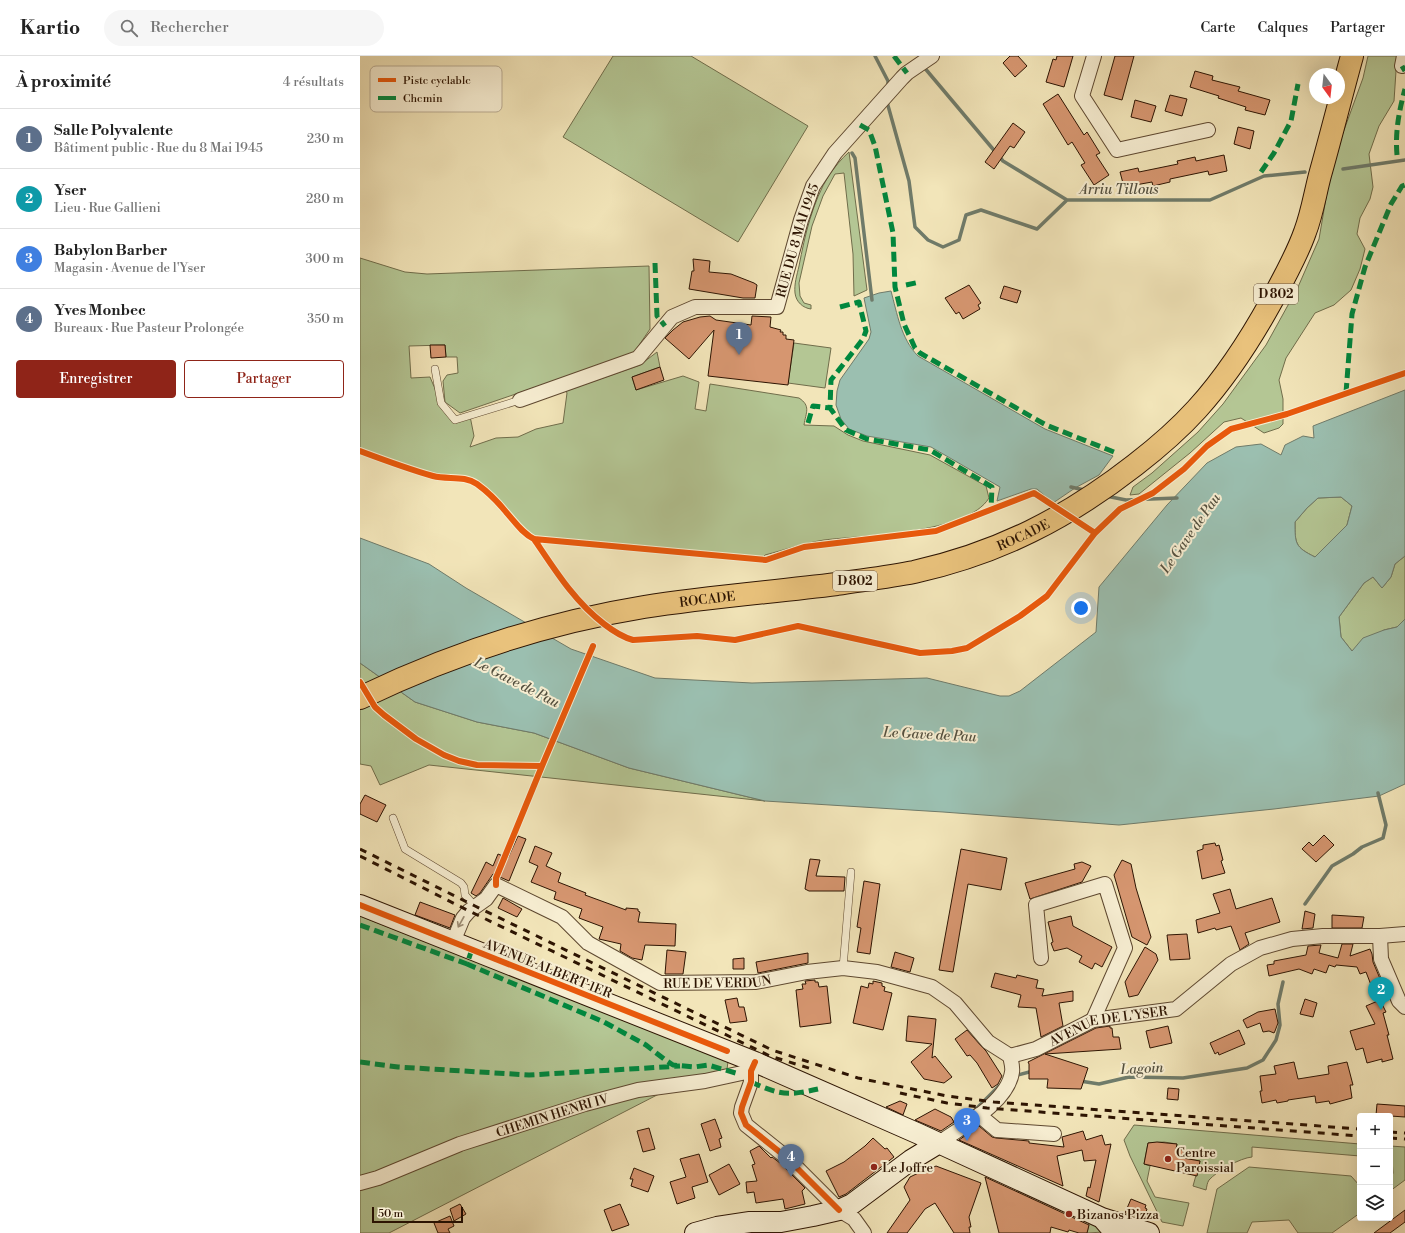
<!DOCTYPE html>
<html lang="fr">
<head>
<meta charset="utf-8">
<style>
	body { margin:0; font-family:"Libre Bodoni",serif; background:#f6f6f6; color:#222 }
	.controls { position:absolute; right:12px; bottom:12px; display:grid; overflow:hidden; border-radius:4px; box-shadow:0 4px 16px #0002 }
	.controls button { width:36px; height:36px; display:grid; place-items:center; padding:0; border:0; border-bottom:1px solid #e0e0e0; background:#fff; color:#222; font:20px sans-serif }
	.compass { position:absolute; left:949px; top:12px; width:36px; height:36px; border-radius:50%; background:#fff; box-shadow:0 4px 16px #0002; rotate:165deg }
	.scale { position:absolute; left:12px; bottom:10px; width:91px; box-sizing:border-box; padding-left:4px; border:2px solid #2d1402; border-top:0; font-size:11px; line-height:14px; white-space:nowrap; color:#2d1402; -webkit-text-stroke:3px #f7eed2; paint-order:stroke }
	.you { position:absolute; left:721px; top:552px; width:14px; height:14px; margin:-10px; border:3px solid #fff; border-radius:50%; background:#1a73e8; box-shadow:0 0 0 6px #1a73e833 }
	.badge { display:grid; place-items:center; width:26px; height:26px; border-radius:50%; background:#8f2418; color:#fff; font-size:13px; font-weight:700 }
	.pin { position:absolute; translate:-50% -33px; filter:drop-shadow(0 1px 2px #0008) }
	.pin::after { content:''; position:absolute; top:21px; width:14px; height:12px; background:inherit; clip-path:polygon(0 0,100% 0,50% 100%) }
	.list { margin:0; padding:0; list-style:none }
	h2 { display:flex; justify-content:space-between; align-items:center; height:52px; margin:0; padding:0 16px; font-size:17px }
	h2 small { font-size:13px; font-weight:400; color:#767676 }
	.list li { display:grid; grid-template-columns:26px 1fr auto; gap:12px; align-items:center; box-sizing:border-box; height:60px; padding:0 16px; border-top:1px solid #e0e0e0 }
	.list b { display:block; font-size:15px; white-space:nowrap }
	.list p { margin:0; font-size:13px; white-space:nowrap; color:#767676 }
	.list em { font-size:13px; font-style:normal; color:#767676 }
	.actions { display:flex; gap:8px; padding:12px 16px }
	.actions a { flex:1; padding:9px 0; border:1px solid #8f2418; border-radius:4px; text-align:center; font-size:14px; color:#8f2418 }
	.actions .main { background:#8f2418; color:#fff }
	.icon { flex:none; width:22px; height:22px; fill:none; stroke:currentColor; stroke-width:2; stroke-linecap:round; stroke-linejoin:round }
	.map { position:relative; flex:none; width:1045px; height:1177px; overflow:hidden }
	header { display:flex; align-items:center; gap:24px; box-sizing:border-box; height:56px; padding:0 20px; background:#fff; border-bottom:1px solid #e0e0e0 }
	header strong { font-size:19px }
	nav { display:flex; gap:22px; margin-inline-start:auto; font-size:14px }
	.search { width:280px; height:36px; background:#f6f6f6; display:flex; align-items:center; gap:10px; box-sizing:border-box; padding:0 14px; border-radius:22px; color:#767676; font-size:15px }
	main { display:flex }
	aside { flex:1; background:#fff }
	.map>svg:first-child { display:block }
	.green { fill:#b4c694; stroke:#706d4b }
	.water { fill:#9bbfb0; stroke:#6f7b6a; fill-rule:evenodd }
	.pier { fill:#f2e5b9 }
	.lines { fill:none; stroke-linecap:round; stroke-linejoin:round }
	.stream { stroke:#6f7b6a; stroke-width:3.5 }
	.building { fill:#d69670; stroke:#2d1402 }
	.lane-casing { stroke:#5e4830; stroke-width:8 }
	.street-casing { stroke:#5e4830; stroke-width:16 }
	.secondary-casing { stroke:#2d1402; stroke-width:22 }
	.primary-casing { stroke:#2d1402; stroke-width:24 }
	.lane { stroke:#f7eed2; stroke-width:7 }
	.street { stroke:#f7eed2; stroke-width:14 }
	.secondary { stroke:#f7eed2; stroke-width:20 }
	.primary { stroke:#e9c27c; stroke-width:22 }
	.rail { stroke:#2d1402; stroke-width:3; stroke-dasharray:7 7; stroke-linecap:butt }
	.quiet { stroke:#00873e; stroke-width:5; stroke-dasharray:10 5; stroke-linecap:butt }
	.cycleway-casing { stroke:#f7eed2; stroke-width:8 }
	.cycleway { stroke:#e8590c; stroke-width:6 }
	.oneway { stroke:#9c8c74 }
	.poi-dot { fill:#8f2418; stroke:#f7eed2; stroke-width:1.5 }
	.labels { text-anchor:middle; stroke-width:4; stroke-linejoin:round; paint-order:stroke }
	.shield { fill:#f7eed2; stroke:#6a5540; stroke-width:1 }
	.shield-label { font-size:12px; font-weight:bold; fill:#2d1402 }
	.street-label { font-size:13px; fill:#2d1402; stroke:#f7eed2 }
	.poi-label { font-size:13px; fill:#2d1402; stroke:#f7eed2; text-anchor:start }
	.water-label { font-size:14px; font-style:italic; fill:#54503f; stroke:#f7eed2 }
	.key { fill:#f7eed2; stroke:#baad94; stroke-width:1 }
	.key-label { font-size:11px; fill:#2d1402 }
</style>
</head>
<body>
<header>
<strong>Kartio</strong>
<div class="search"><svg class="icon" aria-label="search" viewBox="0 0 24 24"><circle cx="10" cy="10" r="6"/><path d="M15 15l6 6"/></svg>Rechercher</div>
<nav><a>Carte</a><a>Calques</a><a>Partager</a></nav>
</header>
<main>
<aside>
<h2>À proximité<small>4 résultats</small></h2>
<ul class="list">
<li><span class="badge" style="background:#5c6f8a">1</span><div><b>Salle Polyvalente</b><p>Bâtiment public · Rue du 8 Mai 1945</p></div><em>230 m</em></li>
<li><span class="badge" style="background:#0f9aa8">2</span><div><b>Yser</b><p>Lieu · Rue Gallieni</p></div><em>280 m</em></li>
<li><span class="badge" style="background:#3f7fe0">3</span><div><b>Babylon Barber</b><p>Magasin · Avenue de l'Yser</p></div><em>300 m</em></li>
<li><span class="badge" style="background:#5c6f8a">4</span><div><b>Yves Monbec</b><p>Bureaux · Rue Pasteur Prolongée</p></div><em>350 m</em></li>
</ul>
<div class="actions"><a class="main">Enregistrer</a><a>Partager</a></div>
</aside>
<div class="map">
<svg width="1045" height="1177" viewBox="0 0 1045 1177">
	<rect width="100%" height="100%" fill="#f2e5b9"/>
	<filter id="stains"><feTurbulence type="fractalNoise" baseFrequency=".005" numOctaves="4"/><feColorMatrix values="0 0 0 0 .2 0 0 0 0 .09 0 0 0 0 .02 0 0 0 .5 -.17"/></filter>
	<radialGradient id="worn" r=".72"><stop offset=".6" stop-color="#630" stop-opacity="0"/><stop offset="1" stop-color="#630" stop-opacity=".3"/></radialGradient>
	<path class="green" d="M253,0H331L448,70L378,186L203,81Z
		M1008,0H1037L1034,45L1019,70L1009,98L1013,131L1010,143L1000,162L997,178L1005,193L1000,213L991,234L974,249L955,257L926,302L919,324L923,343V368L919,372L904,377L881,362L864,366L830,397L779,438L770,439L773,431L792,417L838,376L863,348L906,289L938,231L959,183L972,107L1003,22Z
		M489,96L507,234L494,240L493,198L484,117L475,118L463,140L452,170L439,227L440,240L444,247L451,249V253C443,252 436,246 435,237C434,228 437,219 439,210C445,179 452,147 469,119C475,111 481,103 489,96Z
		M0,202L45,216L67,218L289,210L290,273L273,298L100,357L85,346L83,325L87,319L98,317L97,301H86L85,289L49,290L51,322L70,321L81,347L95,364L110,360L114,380L110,391L136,382L158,381L176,373L203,367L207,337L206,335L280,309L297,296L300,311L272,321L276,334L323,320L339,326L335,353L346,355L350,328L439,342C451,350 446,356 444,369L474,370L488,379L503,385L570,399L626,430L629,442C607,478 504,479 464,484C445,487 424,494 405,499L403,501L283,490L184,483L172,479L165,475L150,456L130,436L129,438C121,431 113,424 102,422C93,420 83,422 74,420C49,415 24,404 0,395Z
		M434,287L471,292L465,332L428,327Z
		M981,441L992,450L987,469L955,501C935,491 935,488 935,466L947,452L958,442Z
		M1045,500V563L1037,571L1024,574L992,595L981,581L979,561L1004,527L1013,521L1022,532L1031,521L1035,508Z
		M0,607L55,646L117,666L174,677L269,712L405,745L69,709L20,729L11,710L0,708Z
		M0,860L368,1005L367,1014L330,1022L29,1177H0Z
		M774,1069L1000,1088V1100L892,1091V1101C880,1102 857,1115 849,1124C847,1127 847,1130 846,1134L833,1130L840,1105L823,1102L824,1094L816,1093L817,1088L804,1086L788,1087L784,1108L790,1110L787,1125L795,1141L829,1147L823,1170L802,1166L770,1100L764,1084Z
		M1030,1090L1045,1091V1124L1030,1135V1124L1033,1117L1032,1103H1030Z
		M889,1111L991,1120L1000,1130V1157L972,1177H938L929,1164L892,1166L887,1177H847L857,1133Z
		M730,1164L744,1176L727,1177Z"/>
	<path class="water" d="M531,235C537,257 541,283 558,300L685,373L753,400L739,419L715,432L693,447L677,433H671L637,445L640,431L571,391L507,380L489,373L481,363L476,349L477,335L480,324L509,283L511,276L504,242L519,237Z
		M1045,334V500L1035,508L1031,521L1022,532L1013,521L1004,527L979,561L981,581L992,595L1003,582L1024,574L1037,571L1045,563V728L1019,740L914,753L759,769L583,756L405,745L269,712L174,677L117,666L55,646L0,607V482L69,508L106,532L211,593L295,622L392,627L567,622L640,640H649L660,635L736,576L739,531L807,449L847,407L876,391L901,388L921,399L925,389L943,380L954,382L953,370ZM981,441L992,450L987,469L955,501C935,491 935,488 935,466L947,452L958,442Z"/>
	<path class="pier" d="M228,597L233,598L195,686L190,685Z"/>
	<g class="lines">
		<path class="stream" d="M515,0L528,25V32
			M563,10L643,105L707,144H850L904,120L945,116
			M527,46L549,125L555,171L568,184L583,191L599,184L606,159L621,154L677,173L707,144
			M492,97L495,102L512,244
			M983,113L1045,104
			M711,431L724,434
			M746,440L766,444L817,442
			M945,848L972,810L993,798L1002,791L1023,782L1026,769L1018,737
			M654,1020L673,1015
			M720,1025L739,1028L769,1021L823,1022L887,1012L903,1004L916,984L920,969L918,948L923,926
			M596,1066L615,1054L639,1030"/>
	</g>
	<path class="building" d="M650,0H658L667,10L655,21L643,7Z
		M697,0H713L704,31L686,26L693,3L696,4Z
		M755,0H774L762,44L744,39Z
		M835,15L853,20L852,24L880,31L878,35L910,44L905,59L885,54L886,51L858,42L859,40L830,31Z
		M698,38L724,79L727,76L740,97L736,99L749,119L734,129L721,109L725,107L712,86L708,89L683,48Z
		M810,39L827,43L822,60L805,55Z
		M775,44L796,50L791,66L771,61Z
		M653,67L665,76L654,92L650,90L634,113L625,106Z
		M878,71L894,75L890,93L874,88Z
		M864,99L867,115L849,119L848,115L810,123V126L793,130L792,126L764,131L760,116L778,112L779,116L818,108L817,105L835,101L836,105Z
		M333,203L350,205L349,216L371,218L394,227L397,229L395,242H383L329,233L332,215H334Z
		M609,229L621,247L618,249L620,253L603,263L599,256L596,258L585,242Z
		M644,230L661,235L657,247L640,242Z
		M350,260L356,264L391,269L392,260L411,261L410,271L421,274L420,276H423V279H426V283L434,284L428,329L348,320L354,274L329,303L305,282L313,274L323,266L340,261Z
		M70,289H85L86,301L71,302Z
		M300,311L304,324L276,334L272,321Z
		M5,739L26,749L17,766L0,758V748Z
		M964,779L974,789L956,806L942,793L949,786L953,790Z
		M158,780L166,783L149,825L133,818L120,837L116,840L111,837L126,806L133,810L138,798L148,802Z
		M855,787L856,790L859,789L863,804L861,805L865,817L842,823L837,795L843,793V789Z
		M175,790L192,797L186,810L201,817L198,826L226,837L225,839L266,854V852L278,853V855L280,856L278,866L316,868L315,890L285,889L282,904L272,902L260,895L261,888L239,883L243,871L219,862L222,853L194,843L196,836L171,826L178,810L169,806Z
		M601,793L647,802L641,834L608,828L593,916L579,914Z
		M450,803L460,804L456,820L485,821L484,835H449L445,833Z
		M762,804L771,808L776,832L791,881L787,889L772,881L754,819Z
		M722,806L731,810L722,826L670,843L665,827L715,813L714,808Z
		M504,825L520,828L510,898L497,896L501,872L497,871Z
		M870,833L876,853L912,842L920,866L885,877L889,888L880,894L871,870L856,874L855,872L838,877L836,864L860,857L853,838Z
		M143,842L162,853L157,861L138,852Z
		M60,846L95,859L90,872L55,859Z
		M945,855L955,858L953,872L942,873Z
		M972,859L1004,861L1002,872H972Z
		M711,860L713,870L752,891L742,911L735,907L732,913L719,906L722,900L707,892L694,895L691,887L693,886L688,866Z
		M827,878L830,903L810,904L807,879Z
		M982,888H993L990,900L1010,893L1012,898L1013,906L1021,925L1011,929L1006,916L1000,918L997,911L976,909L975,911L969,909L966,917L954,913L952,918L939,913L909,920L907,909L914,908V905L946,899L948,890L961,889L959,897L978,902Z
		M785,891L796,898L798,904L778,939L769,941L765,926Z
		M307,894L326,896L323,918H305Z
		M535,896L554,902L550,916L531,911Z
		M448,897V907L398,917L396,906Z
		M384,902V913H373V903Z
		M635,917L656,922L657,919L678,924L676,932L684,933L682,940L713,935V945L699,947L703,970L681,981L676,952L658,951L661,939L631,931Z
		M455,924V926H458L459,931L467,930L471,967L440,971L436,934L443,933L442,928H446L445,925Z
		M513,925L522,927V930L525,931L524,935L532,937L523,974L493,967L501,930L508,932L509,927L513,928Z
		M377,942L379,951H384L387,965L370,967L365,944Z
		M945,943L957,947L953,961L940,958Z
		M1020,944L1026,956L1023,957L1029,979H1027L1033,1003L1022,1006V1003L1007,1007L1003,992L996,994L990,975L1015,968L1006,950Z
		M915,953L918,967L915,975L914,977L909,975L903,976L900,967L887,972L883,964L898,956Z
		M548,960L576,963L572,1002L575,1000L592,1021L584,1027L564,1023L551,1006L572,988L546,985Z
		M750,970V972H752L753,981H759L761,993L685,998L728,1012L721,1033L687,1032L688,1023H669V1008L668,1006L736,972Z
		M808,970L812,987L790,992L786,975Z
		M607,974L622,991L626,995L642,1020L638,1028L632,1032L617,1007L610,999L607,1000L595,983Z
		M879,974L885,988L859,999L858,996L855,998L850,987Z
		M934,1006L938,1023L969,1018L968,1010L987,1006L993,1029H990L992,1042L970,1048L969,1045L956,1047L955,1040L928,1044V1045L917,1047L916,1044L902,1047L900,1035H902L900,1020L916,1018L914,1010Z
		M808,1032L819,1033L818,1044L807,1043Z
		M540,1045L547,1048L543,1059L526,1051Z
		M1017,1048L1045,1050V1061L1016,1059Z
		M575,1053L591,1061L594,1066L581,1075L555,1064Z
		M355,1063L362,1082L359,1083L361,1091L350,1095L341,1068Z
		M619,1070L632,1081L636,1082L669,1085V1087L704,1091L702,1081L723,1075L726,1084L742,1079L745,1089L751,1088L739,1146L726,1140L728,1131L730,1132L736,1104L724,1105L722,1094L697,1100L703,1130L599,1084Z
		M289,1072L295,1093L283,1096L277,1075Z
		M513,1082L525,1093L527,1092L534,1101L486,1138L479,1141L466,1115L484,1106L505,1090Z
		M797,1086L817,1088L816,1093L824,1094L823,1102L840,1105L837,1120L784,1108L788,1087Z
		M399,1090L411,1102L412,1101L420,1107L445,1132L442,1135L445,1148L425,1153L423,1143L396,1147L394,1136L387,1137L386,1126L397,1125L392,1109L395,1108L390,1095Z
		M339,1098L348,1126L332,1131L335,1142L317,1148L310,1126L326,1121L320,1103Z
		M369,1108L380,1128L359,1139L349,1119Z
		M576,1110L621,1127L609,1161L611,1171H609L610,1177H594L575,1147L565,1153L547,1177H527L550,1144L544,1131L550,1121L571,1111L572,1112Z
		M274,1112L294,1120L288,1136L271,1130L273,1123H270Z
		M625,1121L729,1169L727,1177H719L709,1174L708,1176L691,1171L690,1177H639Z
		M771,1143L786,1149L785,1152L787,1153L784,1162L765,1157Z
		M100,1148L106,1158L94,1165L90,1153Z
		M260,1148L269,1169L252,1175L244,1154Z
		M1045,1154V1166L1030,1177H1014Z
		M90,1160L94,1170L88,1173L90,1177H78L74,1167Z"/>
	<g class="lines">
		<g class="lane-casing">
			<path id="lane" d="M75,313L81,347L95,364L160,344
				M33,762L45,793L101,827L104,831L105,839L115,850
				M483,912L491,816"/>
		</g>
		<g class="street-casing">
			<g id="street">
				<path d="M734,0L722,40L757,94L848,74"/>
				<path d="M1042,10L1044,0"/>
				<path id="s1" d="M160,344L278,302L312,261L335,251H417L441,164L453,130L475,97L542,22L547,17L572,0"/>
				<path d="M1020,880L1021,903L1039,945L1045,951"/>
				<path id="s2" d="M93,886L103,862L109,855L126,843L136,829L202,861L228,887L300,927L396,926L447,916L483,912L517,916L572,931L595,947L628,986L650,1000"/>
				<path d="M681,902L676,849L745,828L765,892L733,964"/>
				<path id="s3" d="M650,1000L676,993L733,964L816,953L871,908L900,892L932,883L963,880H1020L1045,878"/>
				<path d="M395,1008L391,1015V1026L382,1051L381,1057L386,1069L426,1101L479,1154L494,1163L504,1177"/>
				<path d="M619,1059L637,1074L694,1078"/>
				<path d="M579,1087C603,1070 648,1046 652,1016C653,1011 651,1005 650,1000"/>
				<path id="s4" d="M0,1127L18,1122L100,1088L225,1048L278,1034L345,1025L391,1015"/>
			</g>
		</g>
		<g class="secondary-casing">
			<path id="secondary" d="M0,849L395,1006L559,1078L742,1162L755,1177
				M742,1162L789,1177
				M335,1177L357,1171L390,1166H421L453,1160L479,1154L492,1148L551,1104L579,1087"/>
		</g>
		<g class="primary-casing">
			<g id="primary">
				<path id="s5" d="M0,642C89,599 186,567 284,551C348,541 413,536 477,528C503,524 529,521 554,516C639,497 707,462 775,409C797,392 818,374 837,353C866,321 890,284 911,246C923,224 937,199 945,176C952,158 955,138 960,119C971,80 981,40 992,0"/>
			</g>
		</g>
		<use href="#lane" class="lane"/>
		<use href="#street" class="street"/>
		<use href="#secondary" class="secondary"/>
		<use href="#primary" class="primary"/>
		<path class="rail" d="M0,793L115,850L412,994L498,1022L587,1040L634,1046L1000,1073
			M0,800L109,855L410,1000L455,1014
			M540,1037L587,1047L627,1052L1000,1080
			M1030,1076L1045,1077
			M1030,1082L1045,1083"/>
		<path class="quiet" d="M534,0L547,17
			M1042,10L1045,15
			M500,69L509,74L515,90L533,177L535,231L544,268L555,292L560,297L686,369L754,396
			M1037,99C1035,76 1039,55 1045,33
			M901,116L914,97L931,65L938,28
			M295,207L297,260L305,270
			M546,229L560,226
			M480,251L499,246L506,275L503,283L471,324L470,352L486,374L507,383L570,394L632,431L631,453
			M986,337L992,258L1005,211L1031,148L1042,130L1045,129
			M448,367L453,350L470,352
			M0,869L107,908
			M112,893L107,908L244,966L286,989L304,1003L313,1009L334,1011L348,1009L379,1018
			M0,1006L38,1011L169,1019L320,1010
			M391,1026C420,1039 427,1040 458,1033"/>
		<g class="cycleway-casing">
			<path id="cycleway" d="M0,395C24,404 48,413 73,420C88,424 104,419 117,428C128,436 138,446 146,456C155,466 162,477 174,483L406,504L444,491L576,475L674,437L735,477
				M174,483C195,514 214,545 244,568C253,575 262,581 273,584L337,580L375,584L438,570L560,597L592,595L607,592L660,560L687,540L735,477L760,453L793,437L824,413L847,390L871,373L927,358L1045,317
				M0,626L15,651L24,659L56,683L84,699L99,705L117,709L182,710
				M136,829V822L182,710L233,590
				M0,849L367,995
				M395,1006L391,1015V1026L382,1051L381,1057L386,1069L426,1101L479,1154"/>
		</g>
		<use href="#cycleway" class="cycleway"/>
	</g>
	<defs><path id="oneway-shaft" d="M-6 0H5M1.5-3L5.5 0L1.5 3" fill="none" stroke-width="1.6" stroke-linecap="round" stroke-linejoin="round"/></defs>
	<use class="oneway" href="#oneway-shaft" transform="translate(101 866) rotate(119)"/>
	<g class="poi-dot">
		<circle cx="808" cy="1103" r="4"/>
		<circle cx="514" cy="1111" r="4"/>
		<circle cx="709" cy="1158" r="4"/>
	</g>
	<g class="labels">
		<g class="shield">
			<rect x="894" y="228" width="44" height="20" rx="3"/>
			<rect x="473" y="515" width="44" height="20" rx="3"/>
		</g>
		<g class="shield-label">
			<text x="916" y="242">D 802</text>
			<text x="495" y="529">D 802</text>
		</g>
		<g class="street-label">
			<text dy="5" stroke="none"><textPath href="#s1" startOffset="355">RUE DU 8 MAI 1945</textPath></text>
			<text dy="5" stroke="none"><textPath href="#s5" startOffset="687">ROCADE</textPath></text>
			<text dy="5" stroke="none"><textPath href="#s5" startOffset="363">ROCADE</textPath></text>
			<text transform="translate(188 912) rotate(22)" y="5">AVENUE ALBERT 1ER</text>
			<text dy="5" stroke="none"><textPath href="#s2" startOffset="323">RUE DE VERDUN</textPath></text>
			<text dy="5" stroke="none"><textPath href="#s3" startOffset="104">AVENUE DE L'YSER</textPath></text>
			<text dy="5" stroke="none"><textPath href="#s4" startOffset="204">CHEMIN HENRI IV</textPath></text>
		</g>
		<g class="poi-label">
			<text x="816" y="1101">Centre<tspan x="816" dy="15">Paroissial</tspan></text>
			<text x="522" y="1116">Le Joffre</text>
			<text x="717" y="1163">Bizanos Pizza</text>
		</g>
		<g class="water-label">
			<text x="759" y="138">Arriu Tillous</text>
			<text transform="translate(830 477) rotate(-55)" y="5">Le Gave de Pau</text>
			<text transform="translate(157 626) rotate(27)" y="5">Le Gave de Pau</text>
			<text transform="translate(570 678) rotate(3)" y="5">Le Gave de Pau</text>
			<text transform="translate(782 1012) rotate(-3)" y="5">Lagoin</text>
		</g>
	</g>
	<rect x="10" y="10" width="132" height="46" rx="6" class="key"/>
	<rect x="18" y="22" width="18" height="4" fill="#e8590c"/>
	<rect x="18" y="40" width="18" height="4" fill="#00873e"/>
	<g class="key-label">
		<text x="43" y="28">Piste cyclable</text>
		<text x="43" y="46">Chemin</text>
	</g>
	<rect width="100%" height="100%" filter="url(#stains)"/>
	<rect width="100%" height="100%" fill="url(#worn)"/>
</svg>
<div class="controls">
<button>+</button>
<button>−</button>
<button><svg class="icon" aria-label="layers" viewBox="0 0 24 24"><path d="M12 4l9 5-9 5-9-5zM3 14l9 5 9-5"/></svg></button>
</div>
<svg class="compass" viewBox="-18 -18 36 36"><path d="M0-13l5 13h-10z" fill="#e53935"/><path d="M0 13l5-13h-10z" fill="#767676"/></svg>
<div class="scale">50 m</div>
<div class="you"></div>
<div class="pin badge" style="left:379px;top:299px;background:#5c6f8a">1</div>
<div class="pin badge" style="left:1021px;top:954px;background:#0f9aa8">2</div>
<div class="pin badge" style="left:607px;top:1085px;background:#3f7fe0">3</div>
<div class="pin badge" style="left:431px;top:1121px;background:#5c6f8a">4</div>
</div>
</main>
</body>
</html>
